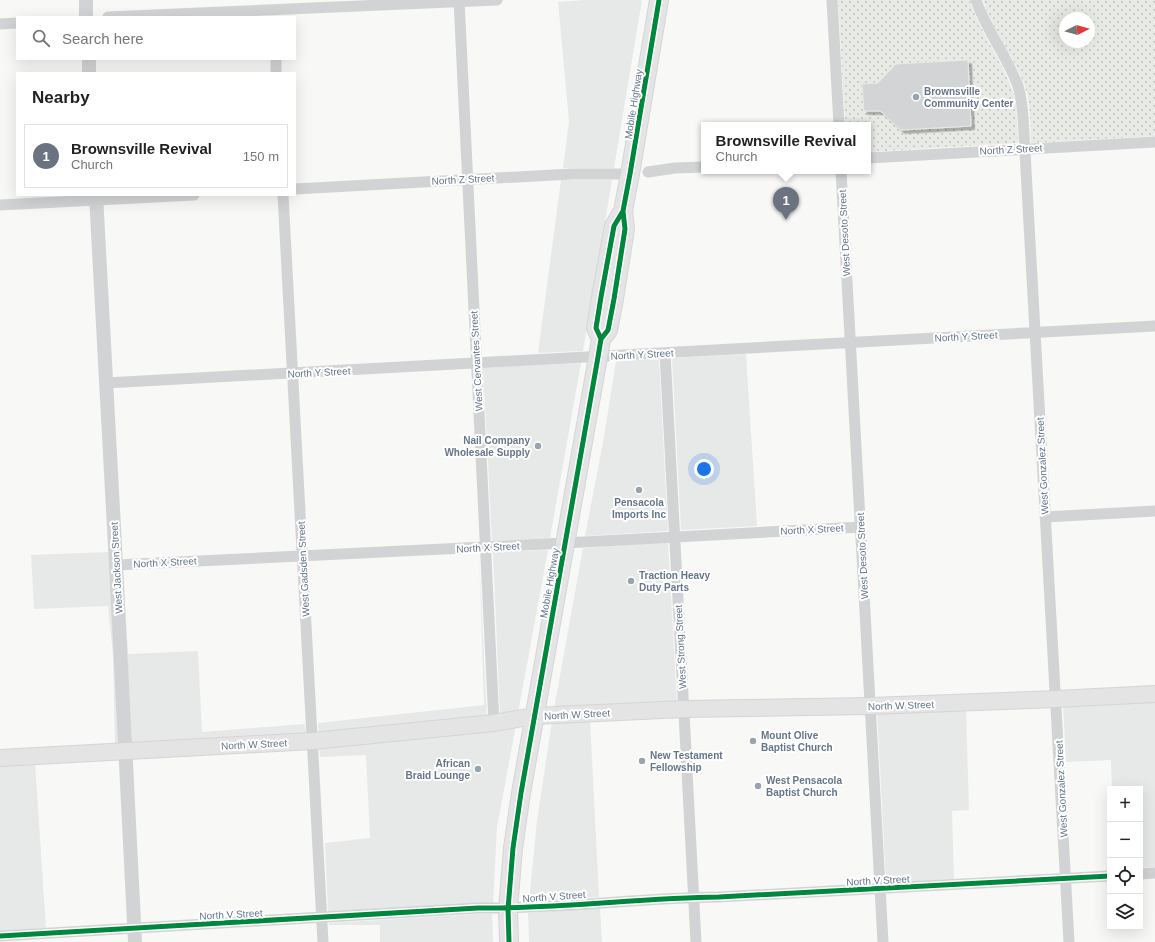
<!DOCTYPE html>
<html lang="en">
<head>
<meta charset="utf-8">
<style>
	body { margin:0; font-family:Helvetica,sans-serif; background:#f6f6f6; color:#222 }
	.controls { position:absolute; right:12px; bottom:12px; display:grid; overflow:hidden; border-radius:0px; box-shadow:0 4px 16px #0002 }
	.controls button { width:36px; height:36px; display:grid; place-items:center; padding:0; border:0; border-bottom:1px solid #e0e0e0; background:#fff; color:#222; font:20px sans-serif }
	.compass { position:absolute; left:1059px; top:12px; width:36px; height:36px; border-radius:50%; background:#fff; box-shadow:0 4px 16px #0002; rotate:84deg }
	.you { position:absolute; left:704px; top:469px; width:14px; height:14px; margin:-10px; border:3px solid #fff; border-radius:50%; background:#1a73e8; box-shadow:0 0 0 6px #1a73e833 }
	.badge { display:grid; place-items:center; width:26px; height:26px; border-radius:50%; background:#575c62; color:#fff; font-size:13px; font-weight:700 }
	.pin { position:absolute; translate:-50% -33px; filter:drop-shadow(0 1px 2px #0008) }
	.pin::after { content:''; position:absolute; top:21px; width:14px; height:12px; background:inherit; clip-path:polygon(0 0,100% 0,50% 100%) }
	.popup { position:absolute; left:701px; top:122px; width:170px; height:52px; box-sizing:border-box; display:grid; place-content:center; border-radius:0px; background:#fff; filter:drop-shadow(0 1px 3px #0005); font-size:13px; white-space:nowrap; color:#767676 }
	.popup b { font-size:15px; color:#222 }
	.popup::after { content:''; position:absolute; left:50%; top:100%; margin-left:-8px; border:8px solid transparent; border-top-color:#fff }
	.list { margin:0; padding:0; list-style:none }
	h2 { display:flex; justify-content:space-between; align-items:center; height:52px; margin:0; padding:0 16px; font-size:17px }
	h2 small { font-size:13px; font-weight:400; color:#767676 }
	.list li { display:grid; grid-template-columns:26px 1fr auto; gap:12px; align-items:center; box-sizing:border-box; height:64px; margin:0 8px 8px; padding:0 8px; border:1px solid #e0e0e0; border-radius:0px }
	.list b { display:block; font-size:15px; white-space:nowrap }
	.list p { margin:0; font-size:13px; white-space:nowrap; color:#767676 }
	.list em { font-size:13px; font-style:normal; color:#767676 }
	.icon { flex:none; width:22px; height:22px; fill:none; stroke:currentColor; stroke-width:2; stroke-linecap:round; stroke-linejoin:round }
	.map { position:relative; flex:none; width:1155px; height:942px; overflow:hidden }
	.search { position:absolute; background:#fff; box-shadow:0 4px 16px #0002; left:16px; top:16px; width:280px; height:44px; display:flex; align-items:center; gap:10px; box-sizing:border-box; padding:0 14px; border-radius:0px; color:#767676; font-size:15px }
	.panel { position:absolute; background:#fff; box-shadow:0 4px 16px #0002; left:16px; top:72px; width:280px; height:124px; border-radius:0px }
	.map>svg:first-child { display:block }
	.built { fill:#e7e8e8 }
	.park { fill:url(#park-dots); fill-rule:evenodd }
	.building { fill:#d3d4d5; stroke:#e8e8e6; filter:url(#shadow) }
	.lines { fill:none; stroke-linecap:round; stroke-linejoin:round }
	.secondary-casing { stroke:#d3d5d7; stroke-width:18 }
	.primary-casing { stroke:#d4d5d6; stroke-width:20 }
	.minor { stroke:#d2d3d4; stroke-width:11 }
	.tertiary { stroke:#d2d3d4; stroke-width:14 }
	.secondary { stroke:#e4e4e5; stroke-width:16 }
	.primary { stroke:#e4e4e5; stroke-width:18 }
	.cycleway-casing { stroke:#fff; stroke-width:8 }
	.cycleway { stroke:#00873e; stroke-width:5 }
	.poi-dot { fill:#98a4b0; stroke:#fff; stroke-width:1.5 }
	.labels { text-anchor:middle; stroke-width:4; stroke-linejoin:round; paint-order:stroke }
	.poi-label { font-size:10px; font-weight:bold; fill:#65768a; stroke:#fff; text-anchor:start }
	.street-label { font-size:10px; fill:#65768a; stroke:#fff }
</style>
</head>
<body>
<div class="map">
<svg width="1155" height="942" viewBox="0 0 1155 942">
	<defs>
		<pattern id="park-dots" width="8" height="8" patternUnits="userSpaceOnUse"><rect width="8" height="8" fill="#e8ebe5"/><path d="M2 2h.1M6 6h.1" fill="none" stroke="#c0c3bf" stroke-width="1.8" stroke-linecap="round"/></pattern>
		<filter id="shadow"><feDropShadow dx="3.5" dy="3.5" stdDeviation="0" flood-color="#0004"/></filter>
	</defs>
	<rect width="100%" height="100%" fill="#f8f8f7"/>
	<path class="built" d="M585,0H642L614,168H563L569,121L558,2Z
		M561,180H612L583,351L538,353Z
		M746,354L757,526L681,530L672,358Z
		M659,359L668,531L585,536L604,437L616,361Z
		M581,363L550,538L492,541L483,368Z
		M668,542L677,704L554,709L583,548Z
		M548,550L518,713L500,716L493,552Z
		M109,552L119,746H115L113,655L108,606L34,609L31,555Z
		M479,553L487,718L319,734L318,723L484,705Z
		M123,570L128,654L198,651L202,732L305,724L306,735L132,745Z
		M1155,700V867L1140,868V789H1112L1111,760L1066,762L1063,705Z
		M966,708L969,810L952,811L954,879L886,883L877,711Z
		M590,719L599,897L529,901L537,821L552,721Z
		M516,725L497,827L493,903L328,912L325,843L370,838L366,755L320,757L319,746Z
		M35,762L46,928L0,931V763Z
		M600,908L602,942H529L528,913Z
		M478,914H492L493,942H380V925H329V923Z"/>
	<path class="park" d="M838,0H970C979,31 1001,58 1012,89C1018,106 1017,125 1018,143L868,152V125H845Z
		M983,0H1155V136L1031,143C1030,123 1031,102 1024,84C1013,55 992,30 983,0ZM1065,18H1089V42H1065Z"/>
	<path class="building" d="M968,60L971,126L901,130L880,111H864L862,84L878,83L896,64Z"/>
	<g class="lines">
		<g class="secondary-casing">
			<path id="secondary" d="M0,758L313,741L494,723L534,716L684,709L870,706L1056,699L1155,694"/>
		</g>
		<g class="primary-casing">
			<path id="primary" d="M601,339L608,330L614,299L625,229L623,211L630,174L659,0
				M509,942L508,909L513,848L521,793L598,357L601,339L596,328L601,297L614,226L623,211"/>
		</g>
		<path class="minor" d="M459,0L494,723
			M832,0L839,125
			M976,0C986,30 1007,56 1018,86C1021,95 1022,106 1023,116L1069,942
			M108,17L497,0
			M0,24L17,23
			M276,59V73
			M868,158L1155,142
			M841,171L883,942
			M648,172L675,168L704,167
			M295,189L572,174H630
			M283,195L323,942
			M0,205L194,195
			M665,353L696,942
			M106,383L1155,326
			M1045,517L1155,511
			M116,565L565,543L860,527
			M1140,874L1155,873
			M0,936L478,908C558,909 639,898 719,897L1110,876"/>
		<path class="tertiary" d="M86,0V17
			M89,59V73
			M96,195L116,565L135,942"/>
		<use href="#secondary" class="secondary"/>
		<use href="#primary" class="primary"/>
		<g class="cycleway-casing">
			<path id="cycleway" d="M601,339L608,330L614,299L625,229L623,211L630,174L659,0
				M0,936L478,908C558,909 639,898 719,897L1110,876
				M509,942L508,909L513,848L521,793L598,357L601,339L596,328L601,297L614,226L623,211"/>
		</g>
		<use href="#cycleway" class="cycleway"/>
	</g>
	<g class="poi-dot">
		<circle cx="916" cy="97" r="4"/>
		<circle cx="538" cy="446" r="4"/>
		<circle cx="639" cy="490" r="4"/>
		<circle cx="631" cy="581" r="4"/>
		<circle cx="753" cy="741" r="4"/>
		<circle cx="642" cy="761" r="4"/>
		<circle cx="478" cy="769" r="4"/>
		<circle cx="758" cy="786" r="4"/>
	</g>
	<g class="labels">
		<g class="poi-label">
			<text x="924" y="95">Brownsville<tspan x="924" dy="12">Community Center</tspan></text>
			<text x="530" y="444" text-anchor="end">Nail Company<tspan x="530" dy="12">Wholesale Supply</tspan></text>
			<text x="639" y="506" text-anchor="middle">Pensacola<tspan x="639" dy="12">Imports Inc</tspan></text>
			<text x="639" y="579">Traction Heavy<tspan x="639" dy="12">Duty Parts</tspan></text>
			<text x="761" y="739">Mount Olive<tspan x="761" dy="12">Baptist Church</tspan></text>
			<text x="650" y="759">New Testament<tspan x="650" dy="12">Fellowship</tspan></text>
			<text x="470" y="767" text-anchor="end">African<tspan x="470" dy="12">Braid Lounge</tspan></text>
			<text x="766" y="784">West Pensacola<tspan x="766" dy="12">Baptist Church</tspan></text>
		</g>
		<g class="street-label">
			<text transform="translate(633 104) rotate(-81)" y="4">Mobile Highway</text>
			<text transform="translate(1011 149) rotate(-3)" y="4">North Z Street</text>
			<text transform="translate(463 179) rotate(-3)" y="4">North Z Street</text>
			<text transform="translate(844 233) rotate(-93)" y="4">West Desoto Street</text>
			<text transform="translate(966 336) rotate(-3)" y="4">North Y Street</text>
			<text transform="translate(642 354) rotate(-3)" y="4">North Y Street</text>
			<text transform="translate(476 361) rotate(-93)" y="4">West Cervantes Street</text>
			<text transform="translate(319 372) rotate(-3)" y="4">North Y Street</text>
			<text transform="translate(1042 466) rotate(-93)" y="4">West Gonzalez Street</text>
			<text transform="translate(812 529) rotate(-3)" y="4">North X Street</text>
			<text transform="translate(488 547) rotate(-3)" y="4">North X Street</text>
			<text transform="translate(862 556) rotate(-93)" y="4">West Desoto Street</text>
			<text transform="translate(165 562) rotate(-3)" y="4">North X Street</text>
			<text transform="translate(116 568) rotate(-93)" y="4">West Jackson Street</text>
			<text transform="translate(303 569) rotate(-93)" y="4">West Gadsden Street</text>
			<text transform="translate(549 583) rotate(-80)" y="4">Mobile Highway</text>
			<text transform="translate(680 647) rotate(-93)" y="4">West Strong Street</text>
			<text transform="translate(901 705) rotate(-2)" y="4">North W Street</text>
			<text transform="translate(577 714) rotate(-3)" y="4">North W Street</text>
			<text transform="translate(254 744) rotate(-3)" y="4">North W Street</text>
			<text transform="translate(1061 789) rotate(-93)" y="4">West Gonzalez Street</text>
			<text transform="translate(878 880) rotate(-3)" y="4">North V Street</text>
			<text transform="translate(554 896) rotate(-4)" y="4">North V Street</text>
			<text transform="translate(231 914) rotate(-3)" y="4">North V Street</text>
		</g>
	</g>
</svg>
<div class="controls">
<button>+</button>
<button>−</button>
<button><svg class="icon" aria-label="locate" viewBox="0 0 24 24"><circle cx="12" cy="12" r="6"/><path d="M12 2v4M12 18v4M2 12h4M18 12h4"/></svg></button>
<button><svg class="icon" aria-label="layers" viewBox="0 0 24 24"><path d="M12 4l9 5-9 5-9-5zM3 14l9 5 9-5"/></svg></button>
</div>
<svg class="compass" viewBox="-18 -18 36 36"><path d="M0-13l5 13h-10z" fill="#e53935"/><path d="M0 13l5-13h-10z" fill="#767676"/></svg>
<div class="you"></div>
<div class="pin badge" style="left:786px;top:220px;background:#6b7280">1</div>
<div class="popup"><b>Brownsville Revival</b>Church</div>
<div class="search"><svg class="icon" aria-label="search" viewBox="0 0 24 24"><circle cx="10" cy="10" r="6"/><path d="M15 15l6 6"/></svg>Search here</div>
<section class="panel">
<h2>Nearby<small></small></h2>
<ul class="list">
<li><span class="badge" style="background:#6b7280">1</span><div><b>Brownsville Revival</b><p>Church</p></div><em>150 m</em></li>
</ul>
</section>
</div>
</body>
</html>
